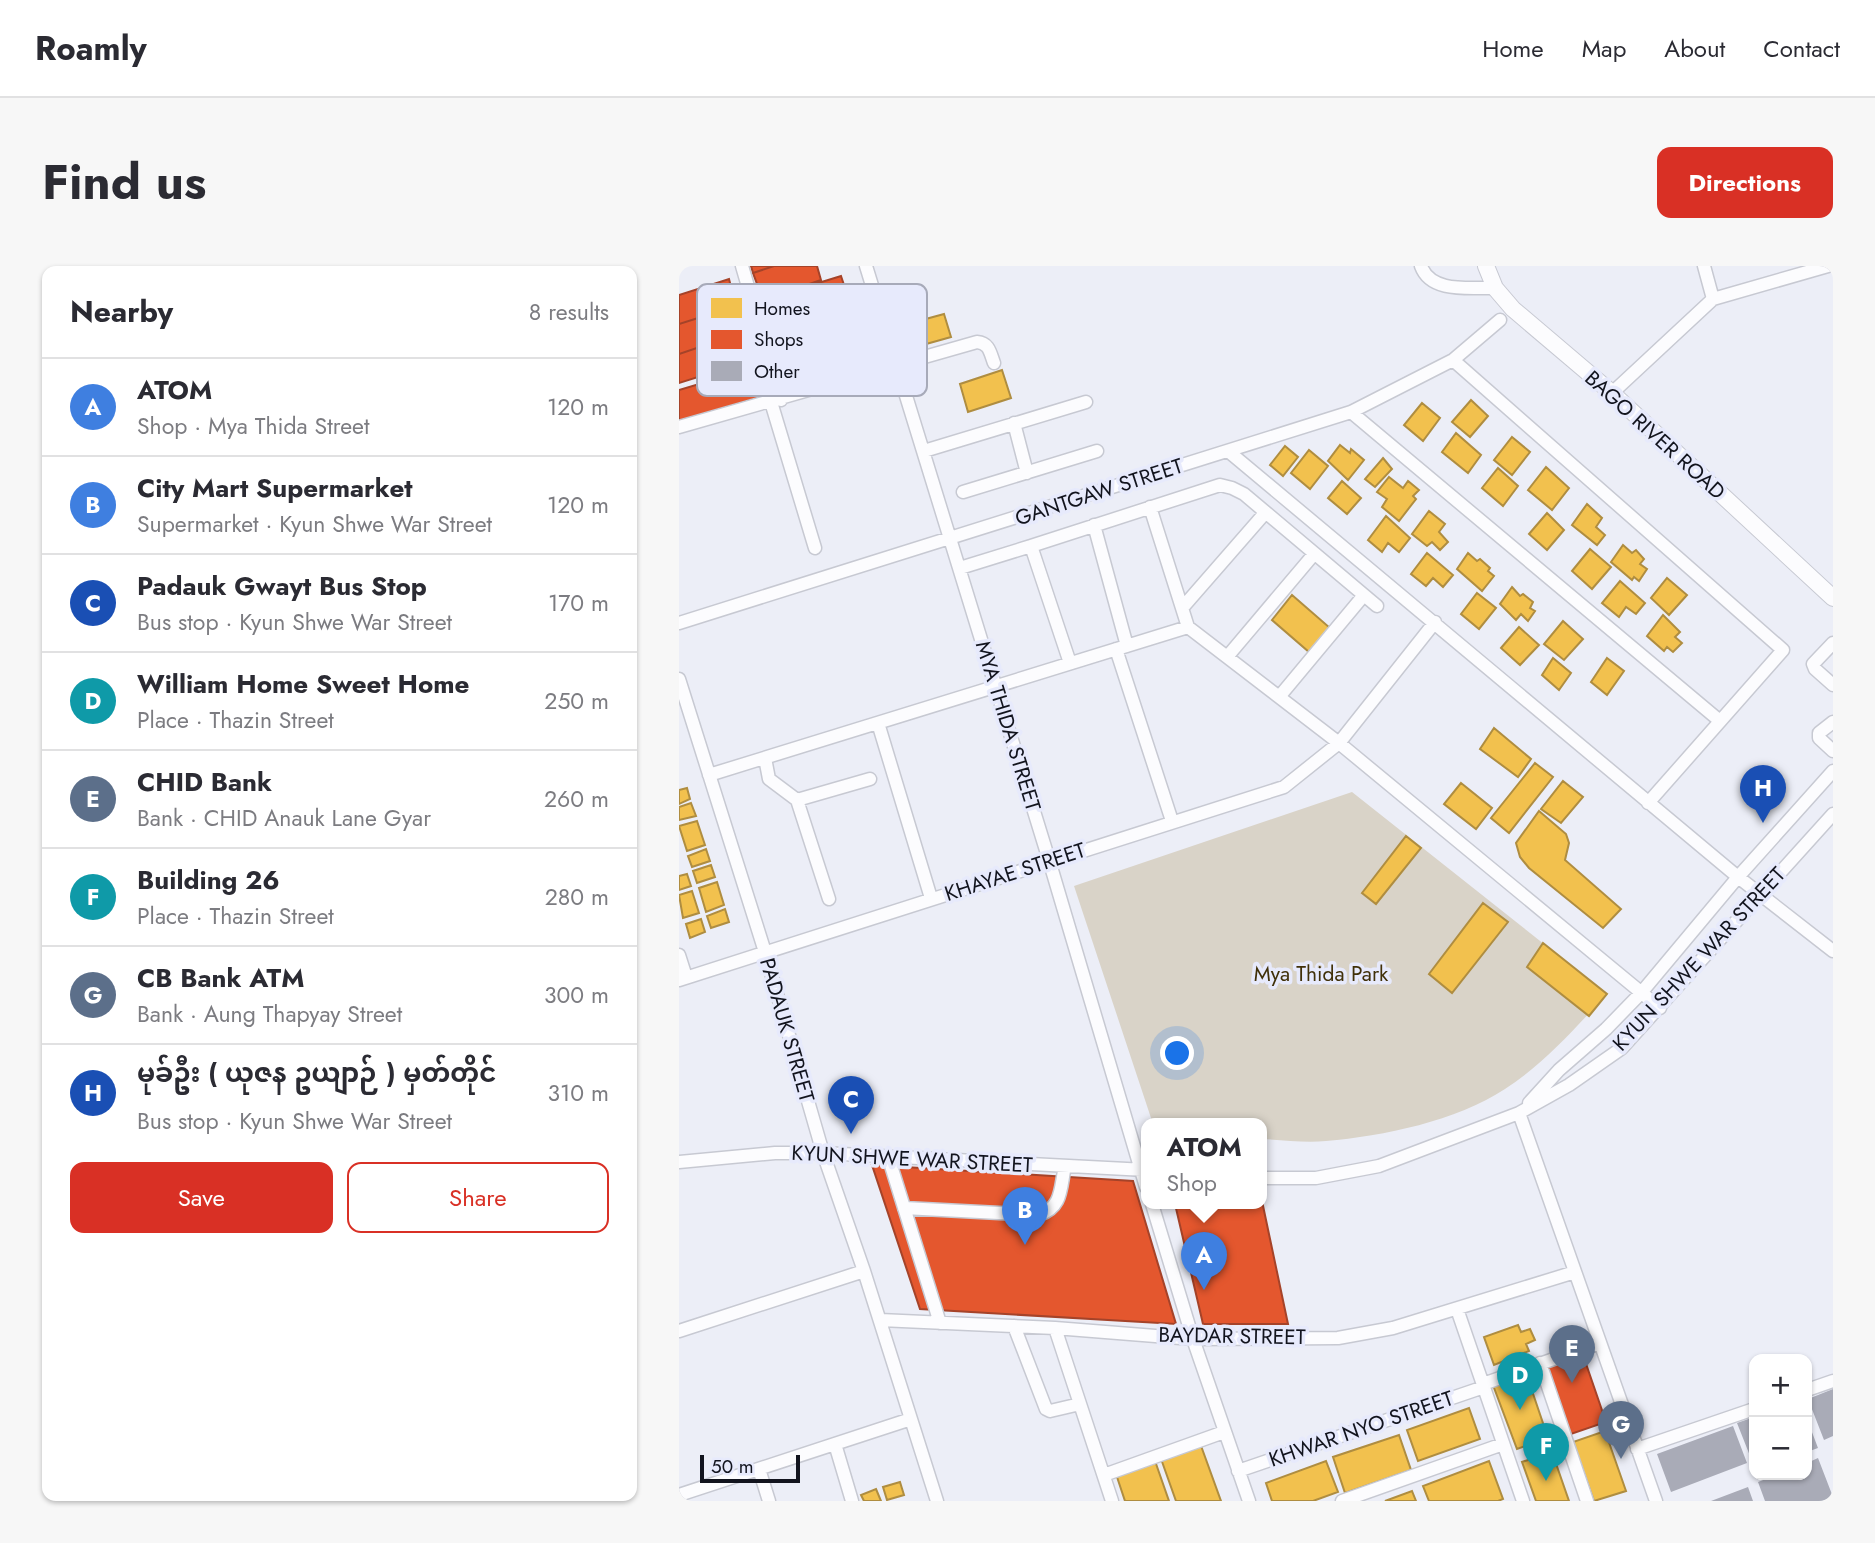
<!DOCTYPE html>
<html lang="en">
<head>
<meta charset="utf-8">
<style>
	body { margin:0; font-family:Jost,"Noto Sans Myanmar",sans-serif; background:#f7f7f7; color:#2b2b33 }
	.controls { position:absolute; right:21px; bottom:21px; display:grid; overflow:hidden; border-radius:14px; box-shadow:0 2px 5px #0004 }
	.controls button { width:63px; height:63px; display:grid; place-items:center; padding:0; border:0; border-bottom:2px solid #e1e1e2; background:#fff; color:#2b2b33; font:35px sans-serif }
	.scale { position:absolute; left:21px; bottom:18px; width:100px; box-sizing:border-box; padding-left:7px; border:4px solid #12141e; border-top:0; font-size:19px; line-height:24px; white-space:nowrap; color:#12141e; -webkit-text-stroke:5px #e7eafc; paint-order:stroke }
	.you { position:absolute; left:499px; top:788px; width:24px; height:24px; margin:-18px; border:5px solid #fff; border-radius:50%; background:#1a73e8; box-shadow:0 0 0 10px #1a73e833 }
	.badge { display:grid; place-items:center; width:46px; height:46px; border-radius:50%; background:#d93025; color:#fff; font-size:23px; font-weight:700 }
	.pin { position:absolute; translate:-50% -58px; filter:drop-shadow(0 2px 4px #0008) }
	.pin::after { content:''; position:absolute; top:37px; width:24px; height:21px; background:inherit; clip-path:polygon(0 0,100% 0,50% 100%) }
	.popup { position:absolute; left:462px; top:852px; width:126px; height:91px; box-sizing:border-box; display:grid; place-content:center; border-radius:14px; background:#fff; filter:drop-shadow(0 2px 5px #0005); font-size:23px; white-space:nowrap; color:#7c7c81 }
	.popup b { font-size:26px; color:#2b2b33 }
	.popup::after { content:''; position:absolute; left:50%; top:100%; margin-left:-14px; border:14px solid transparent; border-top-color:#fff }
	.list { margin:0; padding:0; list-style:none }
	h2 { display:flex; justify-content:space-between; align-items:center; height:91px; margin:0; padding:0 28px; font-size:30px }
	h2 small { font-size:23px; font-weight:400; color:#7c7c81 }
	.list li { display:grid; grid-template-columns:46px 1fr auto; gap:21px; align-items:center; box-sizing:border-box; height:98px; padding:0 28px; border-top:2px solid #e1e1e2 }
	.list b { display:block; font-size:26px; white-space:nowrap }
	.list p { margin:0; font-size:23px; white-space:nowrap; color:#7c7c81 }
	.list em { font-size:23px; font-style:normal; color:#7c7c81 }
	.actions { display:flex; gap:14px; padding:21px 28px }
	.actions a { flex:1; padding:16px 0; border:2px solid #d93025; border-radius:14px; text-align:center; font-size:24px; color:#d93025 }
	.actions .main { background:#d93025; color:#fff }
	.map { position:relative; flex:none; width:1154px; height:1235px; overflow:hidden; border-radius:14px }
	header { display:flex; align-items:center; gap:42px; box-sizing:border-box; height:98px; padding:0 35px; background:#fff; border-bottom:2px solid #e1e1e2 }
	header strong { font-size:33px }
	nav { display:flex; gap:38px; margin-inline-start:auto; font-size:24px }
	.intro { display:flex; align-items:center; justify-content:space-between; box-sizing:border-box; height:168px; padding:0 42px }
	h1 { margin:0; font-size:49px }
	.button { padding:18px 32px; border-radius:14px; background:#d93025; color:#fff; font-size:24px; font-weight:700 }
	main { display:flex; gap:42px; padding:0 42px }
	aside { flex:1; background:#fff; border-radius:14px; box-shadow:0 2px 5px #0004 }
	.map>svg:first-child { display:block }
	.green { fill:#d9d3c8 }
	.homes { fill:#f2c14e; stroke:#af8d40; stroke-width:2 }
	.shops { fill:#e4572e; stroke:#a54329; stroke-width:2 }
	.building { fill:#a9abb7 }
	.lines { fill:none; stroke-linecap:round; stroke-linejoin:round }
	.minor-casing { stroke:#c7c9d2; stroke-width:15 }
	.major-casing { stroke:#c7c9d2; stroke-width:18 }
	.minor { stroke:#fcfcfe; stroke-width:12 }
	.major { stroke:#fcfcfe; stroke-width:16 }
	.labels { text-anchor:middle; stroke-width:7; stroke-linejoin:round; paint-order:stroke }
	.street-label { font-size:21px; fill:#12141e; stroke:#e7eafc }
	.park-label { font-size:21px; fill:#403009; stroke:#e7eafc }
	.key { fill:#e7eafc; stroke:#a7aab9; stroke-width:2 }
	.key-label { font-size:19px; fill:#12141e }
</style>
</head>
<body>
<header>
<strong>Roamly</strong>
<nav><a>Home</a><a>Map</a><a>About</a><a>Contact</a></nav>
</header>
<div class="intro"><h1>Find us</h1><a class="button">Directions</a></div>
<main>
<aside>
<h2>Nearby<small>8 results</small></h2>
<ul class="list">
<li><span class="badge" style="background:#3f7fe0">A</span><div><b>ATOM</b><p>Shop · Mya Thida Street</p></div><em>120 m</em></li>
<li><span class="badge" style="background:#3f7fe0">B</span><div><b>City Mart Supermarket</b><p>Supermarket · Kyun Shwe War Street</p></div><em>120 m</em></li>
<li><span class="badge" style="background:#1a4fb4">C</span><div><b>Padauk Gwayt Bus Stop</b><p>Bus stop · Kyun Shwe War Street</p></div><em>170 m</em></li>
<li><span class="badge" style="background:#0f9aa8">D</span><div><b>William Home Sweet Home</b><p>Place · Thazin Street</p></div><em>250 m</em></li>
<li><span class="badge" style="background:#5c6f8a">E</span><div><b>CHID Bank</b><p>Bank · CHID Anauk Lane Gyar</p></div><em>260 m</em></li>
<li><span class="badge" style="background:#0f9aa8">F</span><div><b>Building 26</b><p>Place · Thazin Street</p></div><em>280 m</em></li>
<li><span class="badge" style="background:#5c6f8a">G</span><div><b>CB Bank ATM</b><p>Bank · Aung Thapyay Street</p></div><em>300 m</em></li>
<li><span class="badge" style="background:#1a4fb4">H</span><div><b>မုခ်ဦး ( ယုဇန ဥယျာဉ် ) မှတ်တိုင်</b><p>Bus stop · Kyun Shwe War Street</p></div><em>310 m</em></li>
</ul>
<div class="actions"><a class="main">Save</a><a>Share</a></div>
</aside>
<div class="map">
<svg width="1154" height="1235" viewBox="0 0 1154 1235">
	<rect width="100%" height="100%" fill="#eceef7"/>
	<path class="green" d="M673,526L928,728C897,761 865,798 826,823C777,855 705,870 647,875C626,877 604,874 583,873V858H474L395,620Z"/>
	<path class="homes" d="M265,48L272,71L240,80L232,57Z
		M323,104L332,132L289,146L281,118Z
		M792,134L809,150L791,171L773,156Z
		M743,137L761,152L744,175L725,159Z
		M777,167L802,189L789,207L763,186Z
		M833,171L851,186L833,209L815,194Z
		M661,179L671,187L672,183L685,194L669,214L649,195Z
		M606,180L619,191L604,210L591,199Z
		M630,184L649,200L631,223L612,207Z
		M704,192L713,203L696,221L686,213Z
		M867,201L890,222L873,244L849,224Z
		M819,202L839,220L824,240L803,222Z
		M710,211L724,222L729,215L740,224L734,230L737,233L720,255L703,241L708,233L698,226Z
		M663,215L682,232L668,248L649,232Z
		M908,238L923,252L917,261L926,269L918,279L893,259Z
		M750,245L766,258L760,266L769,276L761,284L753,276L748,280L733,268Z
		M868,247L885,264L868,284L850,268Z
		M707,250L731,272L720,286L709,277L703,286L689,274Z
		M944,279L953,287L957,284L965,293L961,298L968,303L960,315L955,311L953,314L932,296Z
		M911,283L932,301L913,323L893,305Z
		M748,287L774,309L764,321L754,312L747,320L732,308Z
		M789,287L798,295L801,293L811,302L809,305L815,310L803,325L778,303Z
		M988,312L1008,329L990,349L972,332Z
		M941,315L966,337L957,348L947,341L940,351L923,337Z
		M833,321L841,330L844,328L854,336L851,342L856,345L849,355L842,348L837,354L821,338Z
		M798,327L817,342L800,363L782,348Z
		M613,329L651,362L630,386L593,354Z
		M984,349L1001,366L996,371L1003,377L994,386L988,381L985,385L968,370Z
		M884,355L904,373L885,394L865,378Z
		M840,361L860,379L841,399L822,382Z
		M874,392L892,407L880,424L863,409Z
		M928,392L945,405L928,429L912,416Z
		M815,462L852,493L839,511L801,483Z
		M856,497L874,511L830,567L812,552Z
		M884,515L904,531L882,557L862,543Z
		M782,517L813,542L797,563L765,538Z
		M8,522L11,533L0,538V524Z
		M12,537L17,550L0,554V541Z
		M860,545L887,568L890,577L886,594L942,643L924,662L850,602L841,591L837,577Z
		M18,555L26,579L8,585L0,560Z
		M727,570L742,582L697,638L683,627Z
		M27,583L31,595L13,601L9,590Z
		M32,599L36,611L18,617L14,605Z
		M8,608L12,620L0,624V610Z
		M38,616L45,639L27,646L20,622Z
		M13,625L20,647L4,652L0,629Z
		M804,637L829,656L773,727L750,708Z
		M46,643L50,656L32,662L28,650Z
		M22,653L26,666L11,672L7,658Z
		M864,677L928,728L910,750L848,701Z
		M839,1059L842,1066L851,1063L856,1074L847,1078L850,1085L815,1099L805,1071Z
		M847,1107L869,1172L838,1183L814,1119Z
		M790,1142L801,1173L739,1195L728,1164Z
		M926,1165L947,1225L915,1235L894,1176Z
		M720,1169L732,1204L666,1227L654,1191Z
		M521,1177L542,1235H497L481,1190Z
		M873,1186L890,1235H857L843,1196Z
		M475,1192L490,1235H446L436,1205Z
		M647,1195L659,1226L634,1235H593L587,1217Z
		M810,1195L824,1233L819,1235H750L744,1220Z
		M221,1216L225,1229L208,1234L204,1221Z
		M197,1223L202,1235H185L182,1229Z
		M733,1225L737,1235H706Z"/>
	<path class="shops" d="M72,0H95L74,7Z
		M95,0H138L142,14L84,34L74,7Z
		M162,10L170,34L91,59L84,34Z
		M50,13L57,40L0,58V29Z
		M170,34L180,62L100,88L91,59Z
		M57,40L65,66L0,88V58Z
		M65,66L73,94L0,117V88Z
		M183,70L191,99L107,124L99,95Z
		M77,101L86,130L0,155V124Z
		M193,899L454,915L497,1058L241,1043Z
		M583,935L609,1058H524L496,938H583Z
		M904,1089L927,1156L889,1169L866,1101Z"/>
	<path class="building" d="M1154,1123V1170L1145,1174L1129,1133Z
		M1075,1151V1200L1058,1157Z
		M1128,1153L1139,1182L1128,1186Z
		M1054,1160L1068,1197L992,1226L978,1188Z
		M1139,1192L1154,1231L1144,1235H1086L1079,1216L1097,1209H1128V1197Z
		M1069,1221L1074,1235H1032Z"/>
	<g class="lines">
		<g class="minor-casing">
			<path id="minor" d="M63,0L102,134
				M187,0L370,594L467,921
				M742,0C752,28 792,21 816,22
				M1034,33L1149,0
				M774,94L1104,384L969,537
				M933,127L1034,33L1025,0
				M92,136L136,282
				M672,146L1041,455
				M335,157L348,207
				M0,161L298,76C310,77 311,86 315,97
				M245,185L407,136
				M549,185L1059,611L1154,685
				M284,226L418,185
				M471,241L509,361
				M415,259L448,380
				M352,280L541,219L553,222L565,228L698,340
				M281,302L352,280L391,397
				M504,341L586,247
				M0,357L672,146L774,94L821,54
				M1154,377L1134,398L1136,403L1154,419
				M437,383L493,555
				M548,391L635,288
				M0,413L86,686L144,887L185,1005L258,1235
				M600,431L685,329
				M1154,456L1140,467V472L1154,485
				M199,457L252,632
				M86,492L90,513L118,534
				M30,509L509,361L660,477L981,742
				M150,633L118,534L191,513
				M0,689L7,711
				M0,714L605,521L660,477L756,356
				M850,837L880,804L927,763L962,727L1059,611L1154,505
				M840,847L977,1235
				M209,890L261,1057
				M0,896L96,887H144L467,904
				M583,912H637L700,900L840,847L890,819L943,782L1154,548
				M473,938L514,1073L570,1235
				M225,942L360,949C384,941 381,922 386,900
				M778,1043L844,1235
				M201,1054L376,1062L514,1073L659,1072L714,1062L896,1006
				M335,1060L367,1143L371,1145L401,1138
				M376,1062L433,1235
				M0,1065L185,1005
				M861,1097L908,1235
				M804,1118L920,1077
				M1128,1124L1154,1115
				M156,1178L173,1235
				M958,1183L1075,1143
				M80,1203L90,1235
				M559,1205L805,1121
				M425,1209L545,1166
				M0,1229L232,1153
				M663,1235L824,1178"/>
		</g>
		<g class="major-casing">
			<path id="major" d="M807,0L816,22L834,43L933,127L1154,332"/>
		</g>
		<use href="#minor" class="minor"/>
		<use href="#major" class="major"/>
	</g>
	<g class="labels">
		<g class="street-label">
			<text transform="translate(976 169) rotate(42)" y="7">BAGO RIVER ROAD</text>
			<text transform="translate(420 226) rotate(-18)" y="7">GANTGAW STREET</text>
			<text transform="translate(329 460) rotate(73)" y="7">MYA THIDA STREET</text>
			<text transform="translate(336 606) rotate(-18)" y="7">KHAYAE STREET</text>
			<text transform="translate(1020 693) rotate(-47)" y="7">KYUN SHWE WAR STREET</text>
			<text transform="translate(108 764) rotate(74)" y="7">PADAUK STREET</text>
			<text transform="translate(233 893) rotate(3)" y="7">KYUN SHWE WAR STREET</text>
			<text transform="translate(553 1070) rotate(1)" y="7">BAYDAR STREET</text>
			<text transform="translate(682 1163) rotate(-19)" y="7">KHWAR NYO STREET</text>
		</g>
		<g class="park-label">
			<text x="642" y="715">Mya Thida Park</text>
		</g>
	</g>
	<rect x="18" y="18" width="230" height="112" rx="10" class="key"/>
	<rect x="32" y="32" width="31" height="20" fill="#f2c14e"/>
	<rect x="32" y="64" width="31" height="19" fill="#e4572e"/>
	<rect x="32" y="95" width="31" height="20" fill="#a9abb7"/>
	<g class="key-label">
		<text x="75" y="49">Homes</text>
		<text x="75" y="80">Shops</text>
		<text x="75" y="112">Other</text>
	</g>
</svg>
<div class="controls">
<button>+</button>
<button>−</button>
</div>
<div class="scale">50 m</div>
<div class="you"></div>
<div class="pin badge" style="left:525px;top:1024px;background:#3f7fe0">A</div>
<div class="popup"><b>ATOM</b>Shop</div>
<div class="pin badge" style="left:346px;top:979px;background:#3f7fe0">B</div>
<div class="pin badge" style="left:172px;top:868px;background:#1a4fb4">C</div>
<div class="pin badge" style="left:841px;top:1144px;background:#0f9aa8">D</div>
<div class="pin badge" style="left:893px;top:1117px;background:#5c6f8a">E</div>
<div class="pin badge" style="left:867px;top:1215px;background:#0f9aa8">F</div>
<div class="pin badge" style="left:942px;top:1193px;background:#5c6f8a">G</div>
<div class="pin badge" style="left:1084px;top:557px;background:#1a4fb4">H</div>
</div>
</main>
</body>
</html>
